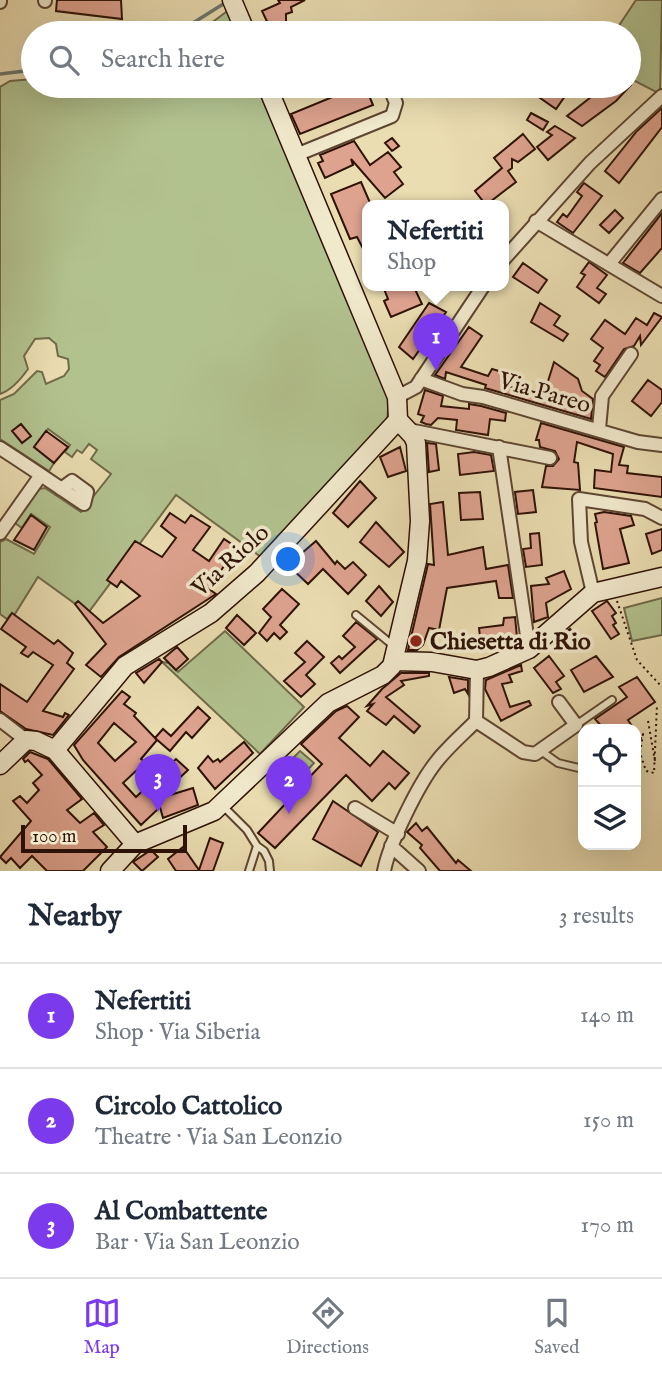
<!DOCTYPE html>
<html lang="en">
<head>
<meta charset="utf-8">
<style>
	body { margin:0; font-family:"IM FELL English",serif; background:#f6f6f7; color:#1f2937 }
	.controls { position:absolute; right:21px; bottom:21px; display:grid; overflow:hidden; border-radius:14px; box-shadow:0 7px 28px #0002 }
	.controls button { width:63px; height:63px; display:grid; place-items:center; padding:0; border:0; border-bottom:2px solid #e0e1e3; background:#fff; color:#1f2937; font:35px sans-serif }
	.scale { position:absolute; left:21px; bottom:18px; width:166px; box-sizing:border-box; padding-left:7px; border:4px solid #2f1206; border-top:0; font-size:19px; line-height:24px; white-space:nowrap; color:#2f1206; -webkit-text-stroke:5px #f1e9cc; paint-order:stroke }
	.you { position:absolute; left:289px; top:560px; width:24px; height:24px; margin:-18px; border:5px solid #fff; border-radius:50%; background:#1a73e8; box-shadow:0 0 0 10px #1a73e833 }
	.badge { display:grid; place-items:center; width:46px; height:46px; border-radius:50%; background:#7c3aed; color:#fff; font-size:23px; font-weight:700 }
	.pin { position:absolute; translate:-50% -58px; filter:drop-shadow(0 2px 4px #0008) }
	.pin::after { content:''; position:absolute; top:37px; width:24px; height:21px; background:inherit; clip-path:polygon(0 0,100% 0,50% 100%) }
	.popup { position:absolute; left:362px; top:200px; width:147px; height:91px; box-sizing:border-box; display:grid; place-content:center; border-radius:14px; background:#fff; filter:drop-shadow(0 2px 5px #0005); font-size:23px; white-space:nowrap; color:#747a83 }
	.popup b { font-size:26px; color:#1f2937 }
	.popup::after { content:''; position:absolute; left:50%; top:100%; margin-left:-14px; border:14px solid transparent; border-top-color:#fff }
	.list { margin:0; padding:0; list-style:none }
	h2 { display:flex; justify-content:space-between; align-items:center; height:91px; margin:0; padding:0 28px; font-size:30px }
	h2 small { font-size:23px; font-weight:400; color:#747a83 }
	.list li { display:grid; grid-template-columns:46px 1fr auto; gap:21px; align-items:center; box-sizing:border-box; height:105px; padding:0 28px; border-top:2px solid #e0e1e3 }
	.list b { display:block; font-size:26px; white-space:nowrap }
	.list p { margin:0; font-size:23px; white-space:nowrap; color:#747a83 }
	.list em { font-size:23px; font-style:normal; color:#747a83 }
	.icon { flex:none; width:38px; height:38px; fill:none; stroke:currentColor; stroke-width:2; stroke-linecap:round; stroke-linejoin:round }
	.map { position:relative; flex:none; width:662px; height:871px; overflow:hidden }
	.search { position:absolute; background:#fff; box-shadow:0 7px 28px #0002; left:21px; right:21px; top:21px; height:77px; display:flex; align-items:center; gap:18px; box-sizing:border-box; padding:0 24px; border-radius:38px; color:#747a83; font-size:26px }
	.sheet { height:406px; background:#fff }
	nav { display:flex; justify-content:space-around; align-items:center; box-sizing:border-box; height:98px; border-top:2px solid #e0e1e3; background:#fff; font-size:19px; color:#747a83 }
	nav a { display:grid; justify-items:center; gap:4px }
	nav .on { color:#7c3aed }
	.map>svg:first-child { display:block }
	.green { fill:#b2c28f; stroke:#706a4a; stroke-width:2 }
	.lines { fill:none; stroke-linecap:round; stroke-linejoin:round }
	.stream { stroke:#6f776e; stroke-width:3.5 }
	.building { fill:#dea38f; stroke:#2f1206; stroke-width:2; fill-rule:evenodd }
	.lane-casing { stroke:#5e4531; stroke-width:10 }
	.street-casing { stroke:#5e4531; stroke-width:16 }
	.secondary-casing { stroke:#2f1206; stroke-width:21 }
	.path { stroke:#2f1206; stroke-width:2; stroke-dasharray:2 3.5; stroke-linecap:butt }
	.lane { stroke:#f1e9cc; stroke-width:6 }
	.street { stroke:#f1e9cc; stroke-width:12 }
	.secondary { stroke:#f1e9cc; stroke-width:18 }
	.poi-dot { fill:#8f2418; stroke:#f1e9cc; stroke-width:2.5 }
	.labels { text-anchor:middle; stroke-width:7; stroke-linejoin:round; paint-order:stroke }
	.street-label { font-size:24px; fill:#2f1206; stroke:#f1e9cc }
	.poi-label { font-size:24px; font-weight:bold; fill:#2f1206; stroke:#f1e9cc; text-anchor:start }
</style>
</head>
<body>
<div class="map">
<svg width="662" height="871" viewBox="0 0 662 871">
	<rect width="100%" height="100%" fill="#eaddb1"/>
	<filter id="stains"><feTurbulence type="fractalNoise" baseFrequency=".00286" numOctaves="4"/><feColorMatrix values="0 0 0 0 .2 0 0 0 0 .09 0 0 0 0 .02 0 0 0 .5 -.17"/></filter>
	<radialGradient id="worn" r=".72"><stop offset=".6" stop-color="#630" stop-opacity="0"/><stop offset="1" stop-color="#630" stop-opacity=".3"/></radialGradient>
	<path class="green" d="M636,0H662L660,94L629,78V33H614Z
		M230,9L240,33H198Z
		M33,79V86H262L389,397L387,423L261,557L176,495L88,613L38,577L13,617L10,615L7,619L0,614V542L6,539L34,554L50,527L31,514L22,528L15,523L39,489L45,488L81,512L111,474L91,459L97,450L89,444L82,453L77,450L72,457L65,452L70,445L48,429L34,447L54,463L49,471L0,439V400L14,394L37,371L42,372L46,384L64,376L69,369L68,359L58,356L56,344L49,338L35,339L24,356L28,369C21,379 12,390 0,394V87L10,81Z
		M662,598V635L632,641L624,608Z
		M225,631L304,707L260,754L162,662L169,663L178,672Z
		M300,751L314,763L301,777L287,764Z"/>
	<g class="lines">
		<path class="stream" d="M177,33L228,1
			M0,74L33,70"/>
	</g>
	<path class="building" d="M57,0H121L122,19L56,11Z
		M278,0H305L291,7L292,12L286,14V23L271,30L262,11L280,3Z
		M359,86H365L373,105L300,134L291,114Z
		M538,86H572L556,109L533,93Z
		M605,86H630L616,101L582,126L567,116Z
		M662,108V127L619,183L605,171L637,131Z
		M531,113L548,122L543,130L527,120Z
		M555,126L575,138L548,160L537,147L552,135L547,132Z
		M523,134L535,149L518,162L512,159V168L508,171L516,182L486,205L475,191L502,168L494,158Z
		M392,138L399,146L392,151L385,143Z
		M354,141L370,165L388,152L401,167L394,172L403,184L385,198L351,159L353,165L325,178L318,163L323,161L320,155Z
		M361,182L371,205H368V258L357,237L350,239L331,194Z
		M584,183L602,196L573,233L557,222L563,214L567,217L582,196L577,192Z
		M615,210L623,218L609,233L600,225Z
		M662,213V248L640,273L623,263Z
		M589,262L607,275L597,288L606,294L599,303L577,287L585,275L581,273Z
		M523,263L547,280L538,293L513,277Z
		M393,285H413L422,304L391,317L384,301L388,299L384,289Z
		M429,303L446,312L413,359L399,347Z
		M540,303L560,316L554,325L568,334L563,341L531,322Z
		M654,313L662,317L641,345L640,336L634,346L624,349L605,377L596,371L600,365L594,361L603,348L591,339L605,320L625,334L636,318L647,325Z
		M469,327L482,336L461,367L488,376L492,369L509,374L506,386L544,394L554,362L578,379L582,391L593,399L591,419L485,388L486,385L446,372L445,379L435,375Z
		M648,380L662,390V402L651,416L632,401Z
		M425,390L443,396L441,406L469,409V404L481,406L506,413L505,421L490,419L488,435L456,430L457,420L438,418L431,425L426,424L421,422L424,416L418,414Z
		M541,423L624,447L619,465L628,466L627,473L662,477V497L594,488L595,470L611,472L613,454L577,442L574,462L578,463L580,490L542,487L546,466H553L559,459L555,451L540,447L539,440H536Z
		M21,424L31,436L22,443L12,431Z
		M46,431L68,447L54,463L34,447Z
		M427,443L436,444L439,470L429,472Z
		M400,447L406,471L388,477L380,457Z
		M474,452L491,455L494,471L460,475L458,454Z
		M360,481L376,498L348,527L333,513Z
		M533,490L536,512L518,514L515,492Z
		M480,492L483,519L461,520L459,493Z
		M443,502L448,555L483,547L486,569L508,565L513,598H499L496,581L447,588L439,630L429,628L423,645L417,650H408L428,564L434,565L430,504Z
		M604,512L631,516L634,525L620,529L629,563L603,569L595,523L597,522L595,514Z
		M170,513L185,523L191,515L210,527L193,550L209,561L224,539L242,551L229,570L224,566L209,589L216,594L119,657L101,677L86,665L106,644L75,604L78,601L103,623L140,596L121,581L117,587L107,580L135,541L162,557L176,538L161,526Z
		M31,515L47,527L34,550L14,540Z
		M376,522L404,552L389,567L360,542Z
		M662,529V550L652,554L646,534Z
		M539,533L542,565L526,567L523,549L531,548L530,534Z
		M316,541L335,564L337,561L345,569L353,562L366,575L348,594L323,569L308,584L288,565Z
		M564,571L571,589L546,603L548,617L534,622L531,586L549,584L546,578Z
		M379,586L393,602L381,616L366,601Z
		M282,589L299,604L280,625L287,632L280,639L274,633L267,641L259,633L271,617L263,609Z
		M607,601L616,613L612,616L616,623L613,625L619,634L611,639L592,611Z
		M12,613L54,644L58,640L73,653L67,663L74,669L43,711L63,717L65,713L69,715L53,735L26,729L0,711V684L27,702L53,665L33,652L28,657L21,653L26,647L1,629Z
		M237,615L256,633L244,645L226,628Z
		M515,617L517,637L481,645L479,628L503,625L504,618Z
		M356,622L377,639L340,673L331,663L339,656L342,659L355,647L343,636Z
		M570,629L577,637L561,650L554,642Z
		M307,641L324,657L306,675L315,684L301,697L284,681L305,662L295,653Z
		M177,647L188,659L176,670L164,658Z
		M549,656L564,676L556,682L561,689L553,693L534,668Z
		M596,656L613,677L584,692L571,670Z
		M159,659L162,662L144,683L136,673Z
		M521,665L522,671L509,675L512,682L502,684L510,707L529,701L531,705L501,721L485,689L486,680Z
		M401,673H429V676L401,681L404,685L386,697L420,726L414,733L394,716L386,725L367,711L373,704L367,706L382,689Z
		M449,677L468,680V694L465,689L454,693Z
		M637,677L655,702L628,720L634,729H604L595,719L627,697L619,687Z
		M122,691L130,697L124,704L136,713L134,716L155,738L163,729L171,736L198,707L210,718L192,738L186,732L170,751L155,738L157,740L141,759L159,775L176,759L188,770L171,786L175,789L170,795L193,788L198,805L163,818L160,807L141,825L83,760L74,745ZM114,723L136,742L115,761L98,743ZM139,768L153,781L136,797L123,783Z
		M347,706L359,717L339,738L370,766L383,751L409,773L395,789L389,783L372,801L346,775L275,848L258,833L289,800L293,793L288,788L296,779L302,785L322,764L301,744L336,711Z
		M244,742L253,753L215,789L198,768L208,756L213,762L218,759L220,762Z
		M30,752L48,759L82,799L67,810L80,823L94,813L104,825L93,832L107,847L83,871H47L32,856L20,868L11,858L6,863L0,857L31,821L13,801L20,796L27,803L39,790L33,783L42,775L28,760L25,762L23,759Z
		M333,801L378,832L361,866L313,839Z
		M416,823L422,831L427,827L456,863L458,860L471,871H440L420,848L422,845L407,832Z
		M210,838L223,843L213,871H176L168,859L183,847L199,870Z
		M151,850L158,857L142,871L133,862Z"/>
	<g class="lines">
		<g class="lane-casing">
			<path id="lane" d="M356,615L395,647
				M576,725L612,700
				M541,751L558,763L583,769
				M223,806L247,830L257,846L264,851L269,861L270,871
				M249,871L257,846"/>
		</g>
		<g class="street-casing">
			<path id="street" d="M45,1V0
				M0,2V0
				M296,155L392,116L396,103L389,86
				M536,221L662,296
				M504,259L590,163L662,96
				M609,264L662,199
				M421,379L462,394L483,397L638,442L662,445
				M397,397L416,387L484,285
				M599,429L602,396L631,354
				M409,430L550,458
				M499,447L529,649
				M0,448C28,466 56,485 84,504L87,492L72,481L61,489
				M0,533L41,475
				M593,593L581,542L579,499L645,509L662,518
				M0,720L26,740
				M476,721L523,752L535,754L576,725L559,702
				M355,808L398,834
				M391,846L419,871
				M384,871C389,844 419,783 437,761C448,747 463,734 476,721L477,670"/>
		</g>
		<g class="secondary-casing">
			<path id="secondary" d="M232,0L246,33
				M267,86L397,397L398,420
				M395,661L432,662L477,670L489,667L529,649L593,593L662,577
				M55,750L125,666L211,613L257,573L398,420
				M0,765L26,740L36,741L55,750L135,844
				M110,871L135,844L214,811L328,703L383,675L392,666L417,561L420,521L416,443L413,436L398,420"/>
		</g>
		<path class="path" d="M617,601L637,660L662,687
			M648,721L655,761
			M636,749L643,734L640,753L646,771L654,773L657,705"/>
		<use href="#lane" class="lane"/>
		<use href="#street" class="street"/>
		<use href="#secondary" class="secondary"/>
	</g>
	<circle class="poi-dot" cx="416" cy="641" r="7"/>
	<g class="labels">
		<g class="street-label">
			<text transform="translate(545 392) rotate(16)" y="8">Via Pareo</text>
			<text transform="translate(230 560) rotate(-42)" y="8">Via Riolo</text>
		</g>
		<g class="poi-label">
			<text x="430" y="649">Chiesetta di Rio</text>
		</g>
	</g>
	<rect width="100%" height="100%" filter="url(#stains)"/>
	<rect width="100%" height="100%" fill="url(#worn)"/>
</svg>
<div class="controls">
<button><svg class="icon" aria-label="locate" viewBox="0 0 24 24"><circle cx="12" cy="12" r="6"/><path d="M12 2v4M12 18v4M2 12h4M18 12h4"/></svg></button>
<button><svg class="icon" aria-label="layers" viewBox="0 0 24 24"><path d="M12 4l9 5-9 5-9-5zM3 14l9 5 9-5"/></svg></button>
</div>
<div class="scale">100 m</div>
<div class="you"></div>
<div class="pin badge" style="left:436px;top:371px">1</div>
<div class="popup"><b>Nefertiti</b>Shop</div>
<div class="pin badge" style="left:289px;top:814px">2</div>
<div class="pin badge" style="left:158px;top:812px">3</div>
<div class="search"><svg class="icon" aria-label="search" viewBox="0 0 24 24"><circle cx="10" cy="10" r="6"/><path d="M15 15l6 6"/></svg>Search here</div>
</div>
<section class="sheet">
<h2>Nearby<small>3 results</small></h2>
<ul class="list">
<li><span class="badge">1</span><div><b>Nefertiti</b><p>Shop · Via Siberia</p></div><em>140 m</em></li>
<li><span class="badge">2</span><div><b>Circolo Cattolico</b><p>Theatre · Via San Leonzio</p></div><em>150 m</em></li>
<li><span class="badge">3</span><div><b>Al Combattente</b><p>Bar · Via San Leonzio</p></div><em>170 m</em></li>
</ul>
</section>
<nav>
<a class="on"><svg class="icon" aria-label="map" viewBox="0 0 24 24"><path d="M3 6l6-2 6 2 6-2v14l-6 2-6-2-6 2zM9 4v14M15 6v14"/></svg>Map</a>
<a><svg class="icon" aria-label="directions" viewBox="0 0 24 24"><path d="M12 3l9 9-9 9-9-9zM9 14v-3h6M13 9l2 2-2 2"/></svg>Directions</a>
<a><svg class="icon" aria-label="saved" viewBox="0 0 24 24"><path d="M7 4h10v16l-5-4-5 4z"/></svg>Saved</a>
</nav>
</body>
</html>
